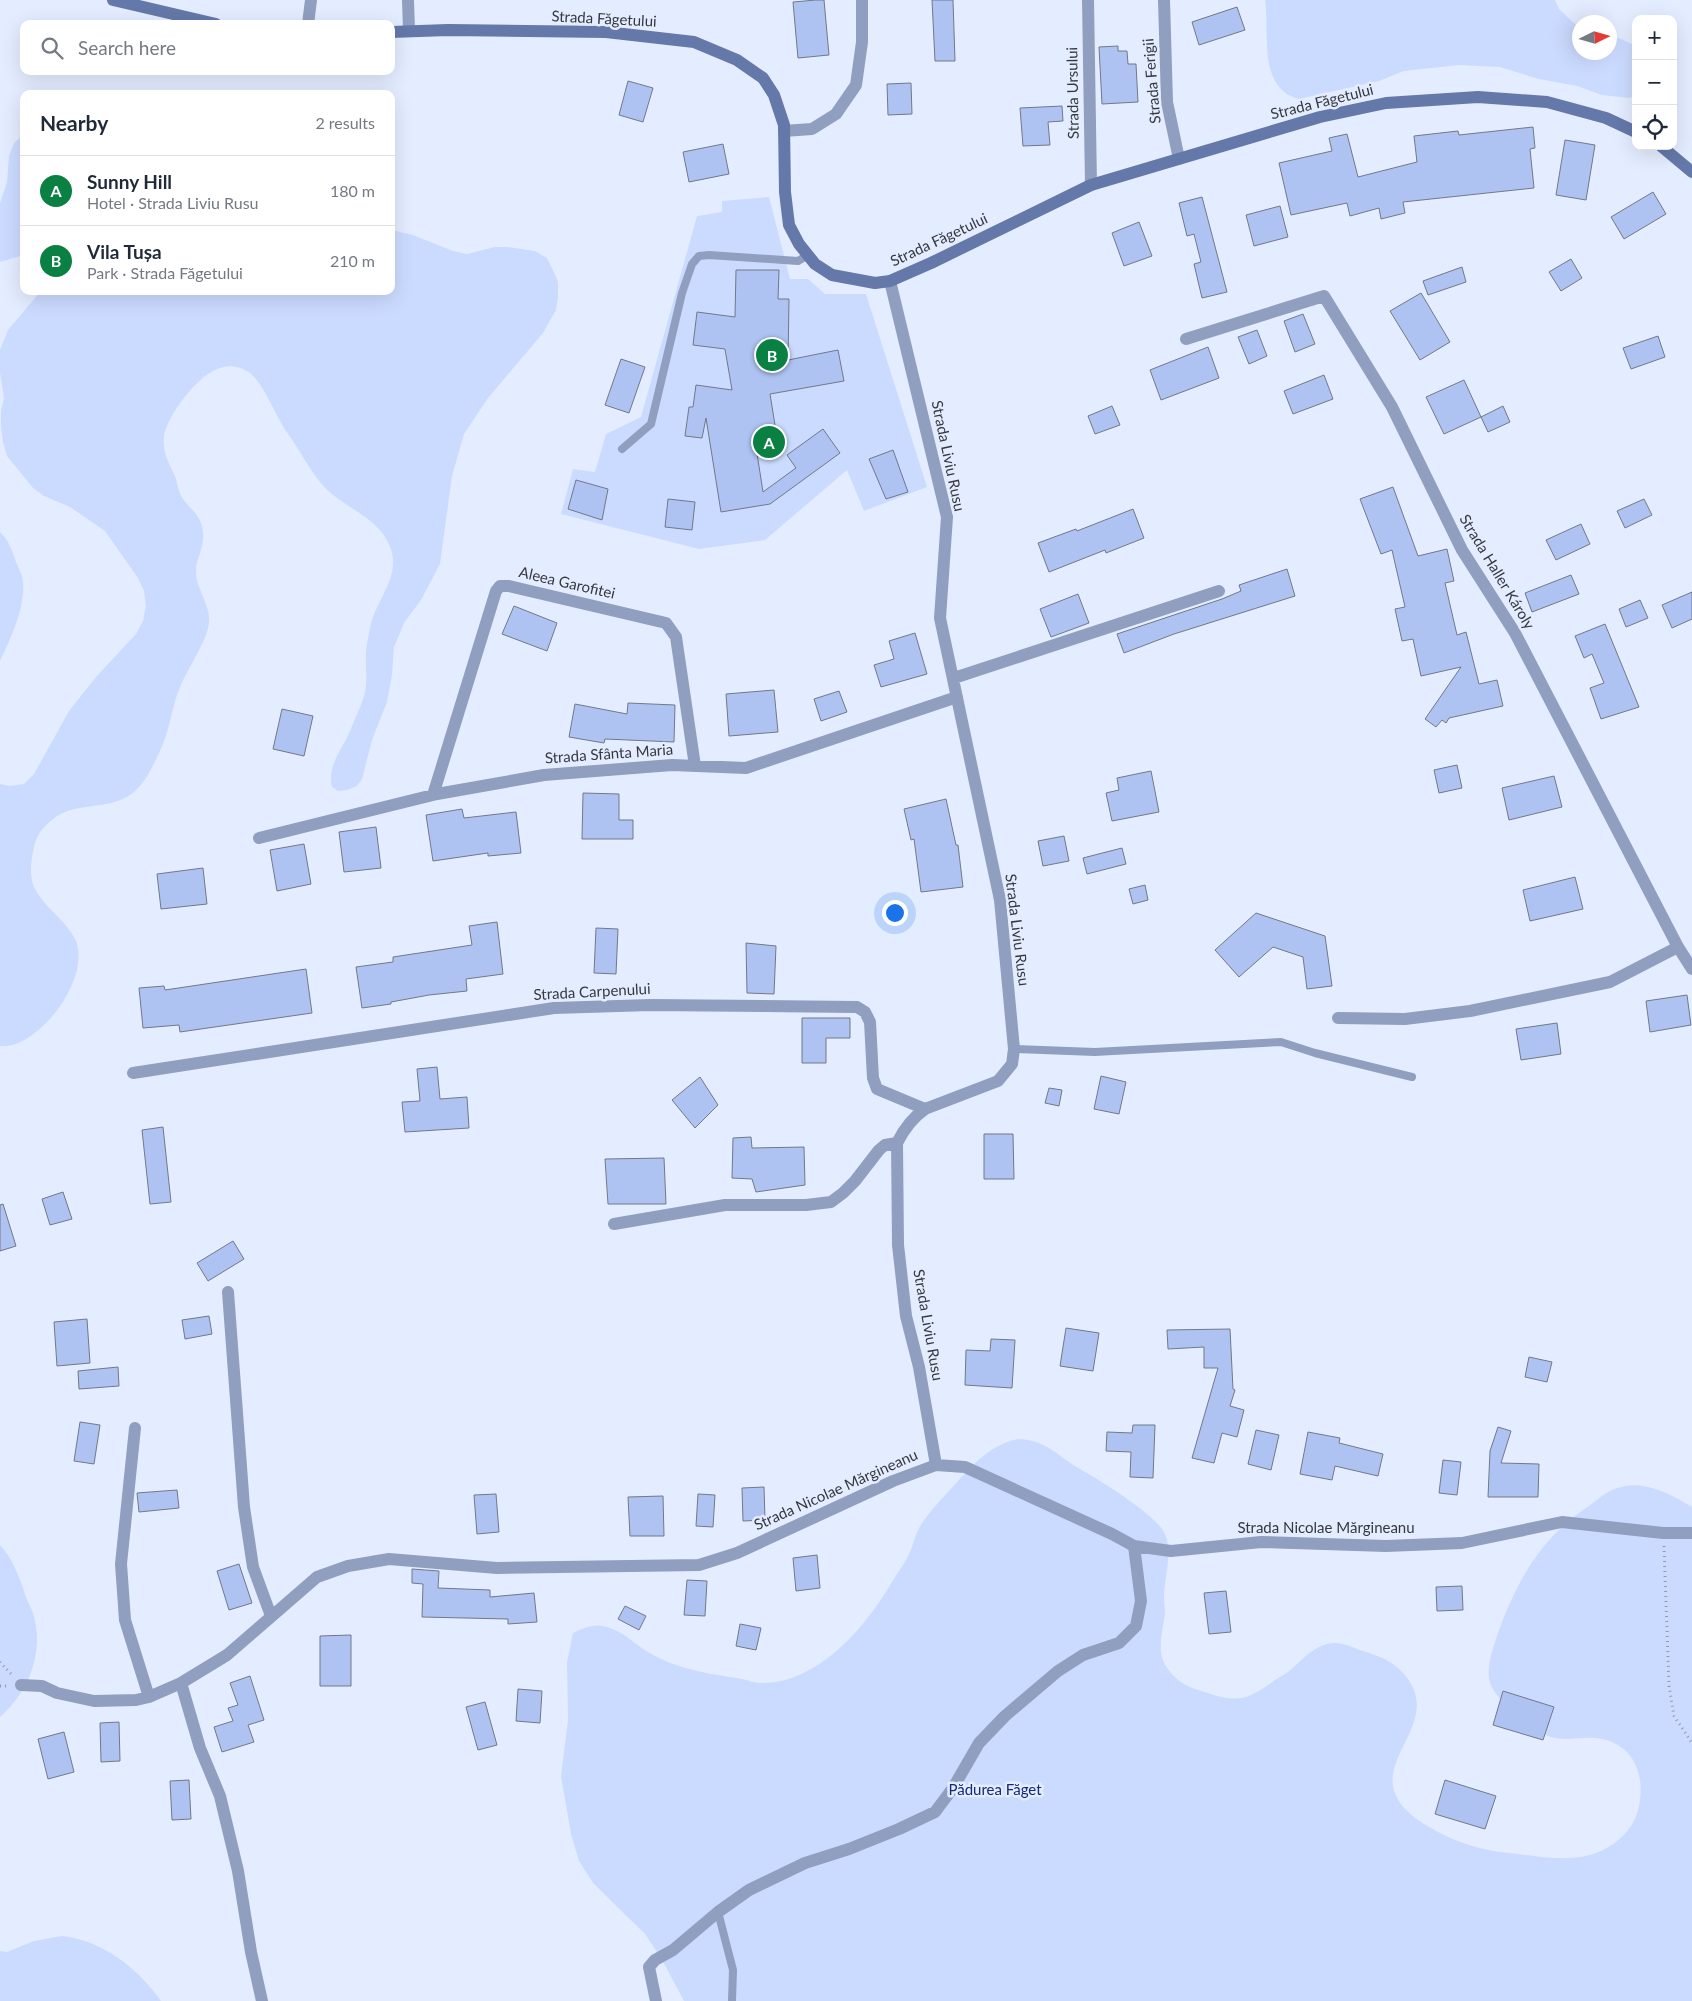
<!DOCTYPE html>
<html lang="en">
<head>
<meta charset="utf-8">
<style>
	body { margin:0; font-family:Lato,sans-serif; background:#f2f2f3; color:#1f2937 }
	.controls { position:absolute; right:15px; top:15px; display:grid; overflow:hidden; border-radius:10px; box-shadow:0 5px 20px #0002 }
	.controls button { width:45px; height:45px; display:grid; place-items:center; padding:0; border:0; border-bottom:1px solid #e0e1e3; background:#fff; color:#1f2937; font:25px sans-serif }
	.compass { position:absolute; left:1572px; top:15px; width:45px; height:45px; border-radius:50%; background:#fff; box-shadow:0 5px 20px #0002; rotate:85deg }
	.you { position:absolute; left:894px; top:912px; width:18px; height:18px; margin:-12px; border:4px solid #fff; border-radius:50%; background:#1a73e8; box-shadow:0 0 0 8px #1a73e833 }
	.badge { display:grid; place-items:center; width:32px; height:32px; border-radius:50%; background:#0b8043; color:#fff; font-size:16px; font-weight:700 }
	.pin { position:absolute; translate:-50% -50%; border:2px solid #fff; box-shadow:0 1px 5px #0006 }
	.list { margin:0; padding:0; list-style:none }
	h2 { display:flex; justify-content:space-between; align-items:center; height:65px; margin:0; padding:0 20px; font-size:21px }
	h2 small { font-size:16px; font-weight:400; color:#747a83 }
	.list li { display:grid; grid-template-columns:32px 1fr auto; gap:15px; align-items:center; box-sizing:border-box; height:70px; padding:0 20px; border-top:1px solid #e0e1e3 }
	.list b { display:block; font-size:19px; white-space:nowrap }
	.list p { margin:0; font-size:16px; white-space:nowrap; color:#747a83 }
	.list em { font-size:16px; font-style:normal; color:#747a83 }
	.icon { flex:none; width:28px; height:28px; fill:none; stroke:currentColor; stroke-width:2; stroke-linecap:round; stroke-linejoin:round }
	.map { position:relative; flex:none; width:1692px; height:2001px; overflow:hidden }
	.search { position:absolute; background:#fff; box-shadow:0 5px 20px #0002; left:20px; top:20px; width:375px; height:55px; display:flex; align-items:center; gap:12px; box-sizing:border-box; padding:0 18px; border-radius:10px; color:#747a83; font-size:19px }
	.panel { position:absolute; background:#fff; box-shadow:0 5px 20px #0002; left:20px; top:90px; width:375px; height:205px; border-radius:10px }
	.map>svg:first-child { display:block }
	.green { fill:#cbdbff }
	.building { fill:#afc3f2; stroke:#717888 }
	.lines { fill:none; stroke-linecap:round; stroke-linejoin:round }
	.path { stroke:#949aa7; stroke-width:3; stroke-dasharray:1 4; stroke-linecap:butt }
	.service { stroke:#909ec0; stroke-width:8 }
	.minor { stroke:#909ec0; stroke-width:12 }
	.secondary { stroke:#6478a9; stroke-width:12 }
	.labels { text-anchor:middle; stroke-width:5; stroke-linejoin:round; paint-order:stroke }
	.street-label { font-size:15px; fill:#35383f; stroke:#e4edff }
	.park-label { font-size:15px; fill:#13297e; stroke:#e4edff }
</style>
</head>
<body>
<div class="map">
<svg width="1692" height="2001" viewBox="0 0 1692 2001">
	<rect width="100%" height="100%" fill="#e4edff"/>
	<path class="green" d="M1265,0H1555L1559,9L1579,28L1580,52H1610V36L1619,38L1636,46V95L1629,98L1602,95L1577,86L1539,79L1500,67L1459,65L1404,71L1379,81L1299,99C1257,88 1270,33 1265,0Z
		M24,134V255L0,262V203L7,182L9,156L14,143Z
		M769,197L790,279H808L825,294H866L927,487L864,511L847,470L765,540L699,549L561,514L573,469L595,472L606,434L641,417L697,216L722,212V201Z
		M391,230L413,235L453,251L467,254L495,247H508L535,251L547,258L553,270L558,282V297L556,310L543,333L488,398L464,434L452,476L440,564L421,600L404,623L394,647L392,675L387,702L372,740L362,779L357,786L347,790L338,791L332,787C327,765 342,750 350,731C355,718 362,705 365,692C367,683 366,674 366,665C365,652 368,637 371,624C377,600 398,579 392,553C383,516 341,509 320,482C307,466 298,447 286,431C276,416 263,383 250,373C243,368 232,365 224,367C201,370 167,415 164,437C162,452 169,463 175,476C177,482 178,490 181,496C187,506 197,512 201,523C208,544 197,553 196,570C195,588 211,604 209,623C207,641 188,668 181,685C172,704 171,725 163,744C155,762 146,784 130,795C106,811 76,801 53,819C43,827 37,834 34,847C31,860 29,875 34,887C40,900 51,909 60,919C66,925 73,934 76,941C86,968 65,1004 47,1022C35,1034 18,1048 0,1046V784L10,786L24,784L34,774L69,711L96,677L136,634L143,621L146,606L144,591L138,578L105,531L70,507L44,496L33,488L7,456L3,442L1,426V411L4,398L0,373V350L8,330L41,291H391Z
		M0,532C9,541 12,550 16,562C18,567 20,571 22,576C28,602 11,638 0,661Z
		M1018,1439C1047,1440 1057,1456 1080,1469C1100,1480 1149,1511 1162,1529C1175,1547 1164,1577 1164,1598C1164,1608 1165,1603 1165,1613C1162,1638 1153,1658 1176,1678C1185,1687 1199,1690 1211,1694C1239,1704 1252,1697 1275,1680C1279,1677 1284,1675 1288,1672C1303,1660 1313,1645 1333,1643C1343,1642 1354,1648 1363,1651C1379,1656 1391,1660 1403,1673C1455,1730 1337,1773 1429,1827C1455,1842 1479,1850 1509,1853C1541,1856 1571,1864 1601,1851C1620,1842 1635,1827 1639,1806C1645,1776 1635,1746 1602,1739C1584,1735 1566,1743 1548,1736C1533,1731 1523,1719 1511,1709C1502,1700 1491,1692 1489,1678C1487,1663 1494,1646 1498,1633C1516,1582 1541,1538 1586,1508C1595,1502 1603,1494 1612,1490C1640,1477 1669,1493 1692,1507V2001H684L661,1958L645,1934L593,1883L579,1861L571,1834L561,1776L568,1720L567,1662L573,1633C582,1629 592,1624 602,1626C621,1629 632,1642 648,1652C676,1669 710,1674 742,1679C748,1680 754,1683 760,1683C773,1683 785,1681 797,1676C838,1659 870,1619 892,1582C897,1573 904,1565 908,1556C913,1547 914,1537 919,1528C927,1514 939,1502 950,1490C970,1468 988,1445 1018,1439Z
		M0,1545C12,1558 17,1572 23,1588C25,1597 30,1605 33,1613C45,1651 29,1692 0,1717Z
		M62,1936C102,1940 139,1969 161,2001H0V1951L7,1952L34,1941Z"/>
	<path class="building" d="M816,0H824L829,55L798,58L793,2Z
		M932,0H953L955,61H935Z
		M1237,7L1245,30L1199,45L1192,22Z
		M1118,46V51H1127L1128,64H1136L1138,102L1102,104L1099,47Z
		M628,81L653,88L643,122L619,115Z
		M911,83L912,114L888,115L887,84Z
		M1062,106L1063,121L1048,122L1050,145L1023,146L1020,108Z
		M1533,127L1535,148L1530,149L1534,188L1403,202L1405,213L1381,219L1379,208L1350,216L1347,203L1291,215L1279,163L1332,151L1329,138L1347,134L1358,177L1417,162L1414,136L1458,131L1459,135Z
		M1565,140L1595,145L1586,200L1556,195Z
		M723,144L729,174L689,182L683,152Z
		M1653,192L1666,214L1624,239L1611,217Z
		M1202,197L1227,292L1202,298L1194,264L1201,262L1194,234L1187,236L1179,203Z
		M1280,206L1288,237L1254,246L1246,215Z
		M1139,222L1152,256L1124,266L1112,233Z
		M1571,259L1582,278L1561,291L1549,272Z
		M1462,267L1466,282L1428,295L1423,281Z
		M736,270H779L778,299H789L788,360L838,350L844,381L770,394L778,444L756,447L763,492L796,468L787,455L823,429L840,453L770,504L721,512L706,418L702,438L685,436L689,407H693L696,385L732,390L725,349L693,345L697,312L735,317Z
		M1421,293L1450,342L1420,360L1390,311Z
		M1303,314L1315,344L1295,352L1284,321Z
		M1257,330L1267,356L1249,364L1238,337Z
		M1658,336L1665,357L1631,369L1623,348Z
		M1208,347L1219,378L1161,400L1150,370Z
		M621,359L645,367L629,413L605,405Z
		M1324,375L1333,399L1293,414L1284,391Z
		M1464,380L1481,417L1444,434L1426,397Z
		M1112,406L1120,425L1095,434L1088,416Z
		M1503,406L1510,422L1488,432L1481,417Z
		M893,450L908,492L886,499L869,459Z
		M576,480L608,489L602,520L568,509Z
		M1393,487L1418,556L1447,549L1454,581L1445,583L1457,635L1466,632L1479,684L1497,680L1503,706L1449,718L1446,723L1442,720L1436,727L1425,719L1461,667L1421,676L1413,639L1402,641L1395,609L1405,607L1392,550L1381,554L1360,499Z
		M668,499L695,502L692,530L665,527Z
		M1644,499L1652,515L1625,528L1617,511Z
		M1133,509L1144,538L1106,553L1105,550L1049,572L1038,543L1076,529L1077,531Z
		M1581,524L1590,544L1556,560L1546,540Z
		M1287,569L1295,596L1174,634L1124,653L1117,634L1222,599L1241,591L1239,585Z
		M1571,575L1579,594L1532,612L1525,593Z
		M1692,592V619L1672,628L1662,605Z
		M1078,594L1089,623L1051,637L1040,609Z
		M1640,600L1648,618L1626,627L1619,609Z
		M514,606L557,623L547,651L502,634Z
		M1605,624L1639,707L1601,719L1590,688L1604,683L1592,654L1584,658L1575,636Z
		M915,633L927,674L881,687L874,665L894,659L889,641Z
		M774,690L778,732L729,736L726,694Z
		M839,691L847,712L821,721L814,699Z
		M628,703L675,705L674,742L605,739L604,743L569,737L575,704L627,714Z
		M282,709L313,716L304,756L273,749Z
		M1457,765L1462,788L1439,793L1434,770Z
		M1151,771L1159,812L1112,821L1106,793L1119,790L1117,778Z
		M1554,776L1562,807L1509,820L1502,788Z
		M583,793L619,794V820H633V839H582Z
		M946,799L956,845H958L963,887L921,892L914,839L911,840L904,809Z
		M462,809L464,818L516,812L521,853L488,856V853L433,861L426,815Z
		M376,827L381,868L344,872L339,832Z
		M1064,836L1069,861L1043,866L1038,841Z
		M304,844L311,884L277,891L270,850Z
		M1122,848L1126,864L1087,874L1083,858Z
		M203,868L207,904L161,909L157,874Z
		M1575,877L1583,909L1530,921L1523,890Z
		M1145,885L1148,900L1133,904L1129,889Z
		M1256,913L1325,936L1332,986L1307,989L1303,957L1273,947L1239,977L1215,950Z
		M497,922L503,974L466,979L467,991L429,995L391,1002V1004L362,1008L356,967L393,962V957L472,945L469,926Z
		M596,928L618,929L616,974L594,973Z
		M746,943L776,946L774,994L747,993Z
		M306,969L312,1013L180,1032L179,1025L143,1028L139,988L164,986L165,990Z
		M1687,995L1691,1025L1650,1032L1646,1001Z
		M802,1018H850V1038H826V1063H802Z
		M1557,1023L1561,1054L1521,1060L1516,1029Z
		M437,1067L440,1099L467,1097L469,1128L405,1132L402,1102L420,1101L417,1069Z
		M1101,1076L1126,1082L1119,1114L1094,1109Z
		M700,1077L718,1105L695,1128L672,1100Z
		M1049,1088L1062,1090L1059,1106L1045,1103Z
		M163,1127L171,1202L150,1204L142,1130Z
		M984,1134H1013L1014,1179H984Z
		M751,1137L752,1148L804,1147L805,1185L756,1192L752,1179L732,1178L733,1138Z
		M664,1158L666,1204H608L605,1159Z
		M63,1192L72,1219L50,1225L42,1199Z
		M3,1204L16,1246L0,1251V1205Z
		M233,1241L244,1259L208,1281L197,1263Z
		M209,1316L212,1334L185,1339L182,1320Z
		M87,1319L90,1363L57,1366L54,1322Z
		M1066,1328L1099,1333L1093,1371L1060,1366Z
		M1230,1329L1233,1389L1235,1390L1230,1406L1244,1410L1237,1437L1222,1433L1214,1463L1192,1458L1218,1368H1204V1347L1168,1349L1167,1330Z
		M991,1339L1015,1340L1012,1388L965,1385L966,1350L990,1351Z
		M1529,1357L1552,1362L1547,1382L1525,1377Z
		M118,1367L119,1386L79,1389L78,1371Z
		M80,1422L100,1425L94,1464L74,1461Z
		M1133,1425H1155L1153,1478L1130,1477L1131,1452L1106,1451L1107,1432L1132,1433Z
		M1498,1427L1511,1431L1501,1463L1539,1464L1538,1497H1488L1490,1451Z
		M1256,1430L1279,1435L1271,1470L1248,1464Z
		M1308,1432L1340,1438L1339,1443L1383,1454L1378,1476L1335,1466L1332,1480L1300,1474Z
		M1443,1460L1461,1462L1457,1495L1439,1493Z
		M764,1487L765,1520L743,1521L742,1488Z
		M177,1490L179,1508L139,1512L137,1493Z
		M496,1494L499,1532L477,1534L474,1495Z
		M698,1494L715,1495L713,1527L696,1526Z
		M663,1496L664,1536H630L628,1497Z
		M817,1555L820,1588L796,1591L793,1558Z
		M239,1564L252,1603L229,1610L217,1571Z
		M412,1569L439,1571L438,1588L490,1590V1597L534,1593L537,1622L508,1624V1619L422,1617L423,1584L412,1583Z
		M687,1580L707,1581L705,1616L684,1615Z
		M1462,1586L1463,1610L1437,1611L1436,1587Z
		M1226,1591L1231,1632L1209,1634L1204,1593Z
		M625,1606L646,1616L639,1630L618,1619Z
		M740,1624L761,1628L756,1650L736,1646Z
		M351,1635V1686H320V1636Z
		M250,1676L264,1720L248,1725L254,1742L222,1752L214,1727L233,1721L228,1708L238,1705L230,1683Z
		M518,1689L542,1691L540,1723L516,1721Z
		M1503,1691L1554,1707L1543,1740L1493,1725Z
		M485,1702L497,1745L478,1750L466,1707Z
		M119,1722L120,1761L101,1762L100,1723Z
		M64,1732L74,1772L48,1779L38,1739Z
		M189,1780L191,1819L172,1820L170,1781Z
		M1445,1780L1496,1796L1485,1829L1435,1814Z"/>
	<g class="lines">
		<path class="path" d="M1664,1546L1669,1686L1674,1716L1692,1743
			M0,1662L12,1675
			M0,1686H8"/>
		<path class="service" d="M622,449L651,424L682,293L692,264L699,256L709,255L798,261L808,255
			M1014,1049L1095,1052L1281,1042L1315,1053L1412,1077
			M718,1912L733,1970L732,2001"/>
		<path class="minor" d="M408,0L409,31
			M1088,0L1091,185
			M1164,0L1167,102L1179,159
			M308,24L311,0
			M784,131L812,129L836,114L856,85L862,42V0
			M890,281L947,517L940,618L1000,900L1014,1049L1012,1064L998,1081L925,1109C912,1118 904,1129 897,1143L898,1245L906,1316L919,1367L936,1465
			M1186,339L1324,296L1392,407L1462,550L1515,633L1678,947L1692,969
			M954,678L1219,591
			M433,795L496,591L500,586H509L666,623L676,637L695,766
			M259,838L437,794L544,775L672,765L746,768L957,697
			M1338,1018L1405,1019L1470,1011L1610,982L1678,947
			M133,1073L554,1008L650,1005L857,1007L865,1012L870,1022L873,1078L877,1089L925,1109
			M614,1224L725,1205H806L831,1202L843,1193L855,1181L879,1150L885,1145L897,1143
			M228,1292L244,1507L253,1567L271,1616
			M135,1428L121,1564L125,1620L149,1697
			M181,1683L200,1748L220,1796L238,1871L251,1952L262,2001
			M21,1685L42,1686L57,1693L94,1701L136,1700L149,1697L181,1683L227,1655L317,1577L348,1566L389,1559L497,1568L699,1565L737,1553L893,1481L936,1465L965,1467L1112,1534L1134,1546L1171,1551L1261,1542L1386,1546L1462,1543L1562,1522L1663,1533H1692
			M656,2001L649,1967L655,1960L673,1950L718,1912L749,1890L805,1863L849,1849L899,1829L935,1812L953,1788L979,1743L1005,1716L1058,1671L1083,1655L1119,1643L1136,1626L1141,1601L1134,1546"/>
		<path class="secondary" d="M113,0L216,24
			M391,32L448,30L606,32L694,42L737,60L763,78L774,95L784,125L785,192L789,225L799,244L815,264L832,275L875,283L890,281L931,263L1091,185L1320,117L1386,103L1478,97L1547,102L1606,118L1636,132
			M1661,146L1692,172"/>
	</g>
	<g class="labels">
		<g class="street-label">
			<text transform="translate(604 19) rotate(3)" y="5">Strada Făgetului</text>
			<text transform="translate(1152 81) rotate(-95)" y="5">Strada Ferigii</text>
			<text transform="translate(1073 93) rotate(-91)" y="5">Strada Ursului</text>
			<text transform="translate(1322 102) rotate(-14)" y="5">Strada Făgetului</text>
			<text transform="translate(939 240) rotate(-25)" y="5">Strada Făgetului</text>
			<text transform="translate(948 456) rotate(78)" y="5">Strada Liviu Rusu</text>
			<text transform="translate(1497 572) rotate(59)" y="5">Strada Haller Károly</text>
			<text transform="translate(567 583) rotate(13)" y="5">Aleea Garofitei</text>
			<text transform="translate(609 754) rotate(-4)" y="5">Strada Sfânta Maria</text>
			<text transform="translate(1017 930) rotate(83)" y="5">Strada Liviu Rusu</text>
			<text transform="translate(592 992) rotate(-3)" y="5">Strada Carpenului</text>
			<text transform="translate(928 1325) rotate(80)" y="5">Strada Liviu Rusu</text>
			<text transform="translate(836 1490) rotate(-24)" y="5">Strada Nicolae Mărgineanu</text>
			<text x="1326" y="1533">Strada Nicolae Mărgineanu</text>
		</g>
		<g class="park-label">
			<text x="995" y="1795">Pădurea Făget</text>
		</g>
	</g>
</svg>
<div class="controls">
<button>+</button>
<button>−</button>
<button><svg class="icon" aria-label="locate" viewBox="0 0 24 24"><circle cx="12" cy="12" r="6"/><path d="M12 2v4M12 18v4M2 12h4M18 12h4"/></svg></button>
</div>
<svg class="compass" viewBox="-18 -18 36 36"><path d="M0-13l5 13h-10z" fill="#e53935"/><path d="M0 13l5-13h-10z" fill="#747a83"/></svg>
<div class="you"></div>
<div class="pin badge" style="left:769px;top:442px">A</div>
<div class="pin badge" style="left:772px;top:355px">B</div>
<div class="search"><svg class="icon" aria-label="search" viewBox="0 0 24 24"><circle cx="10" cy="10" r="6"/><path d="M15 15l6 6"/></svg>Search here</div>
<section class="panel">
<h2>Nearby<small>2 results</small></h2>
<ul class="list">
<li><span class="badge">A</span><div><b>Sunny Hill</b><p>Hotel · Strada Liviu Rusu</p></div><em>180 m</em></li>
<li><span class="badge">B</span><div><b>Vila Tușa</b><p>Park · Strada Făgetului</p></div><em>210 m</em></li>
</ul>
</section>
</div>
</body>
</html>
